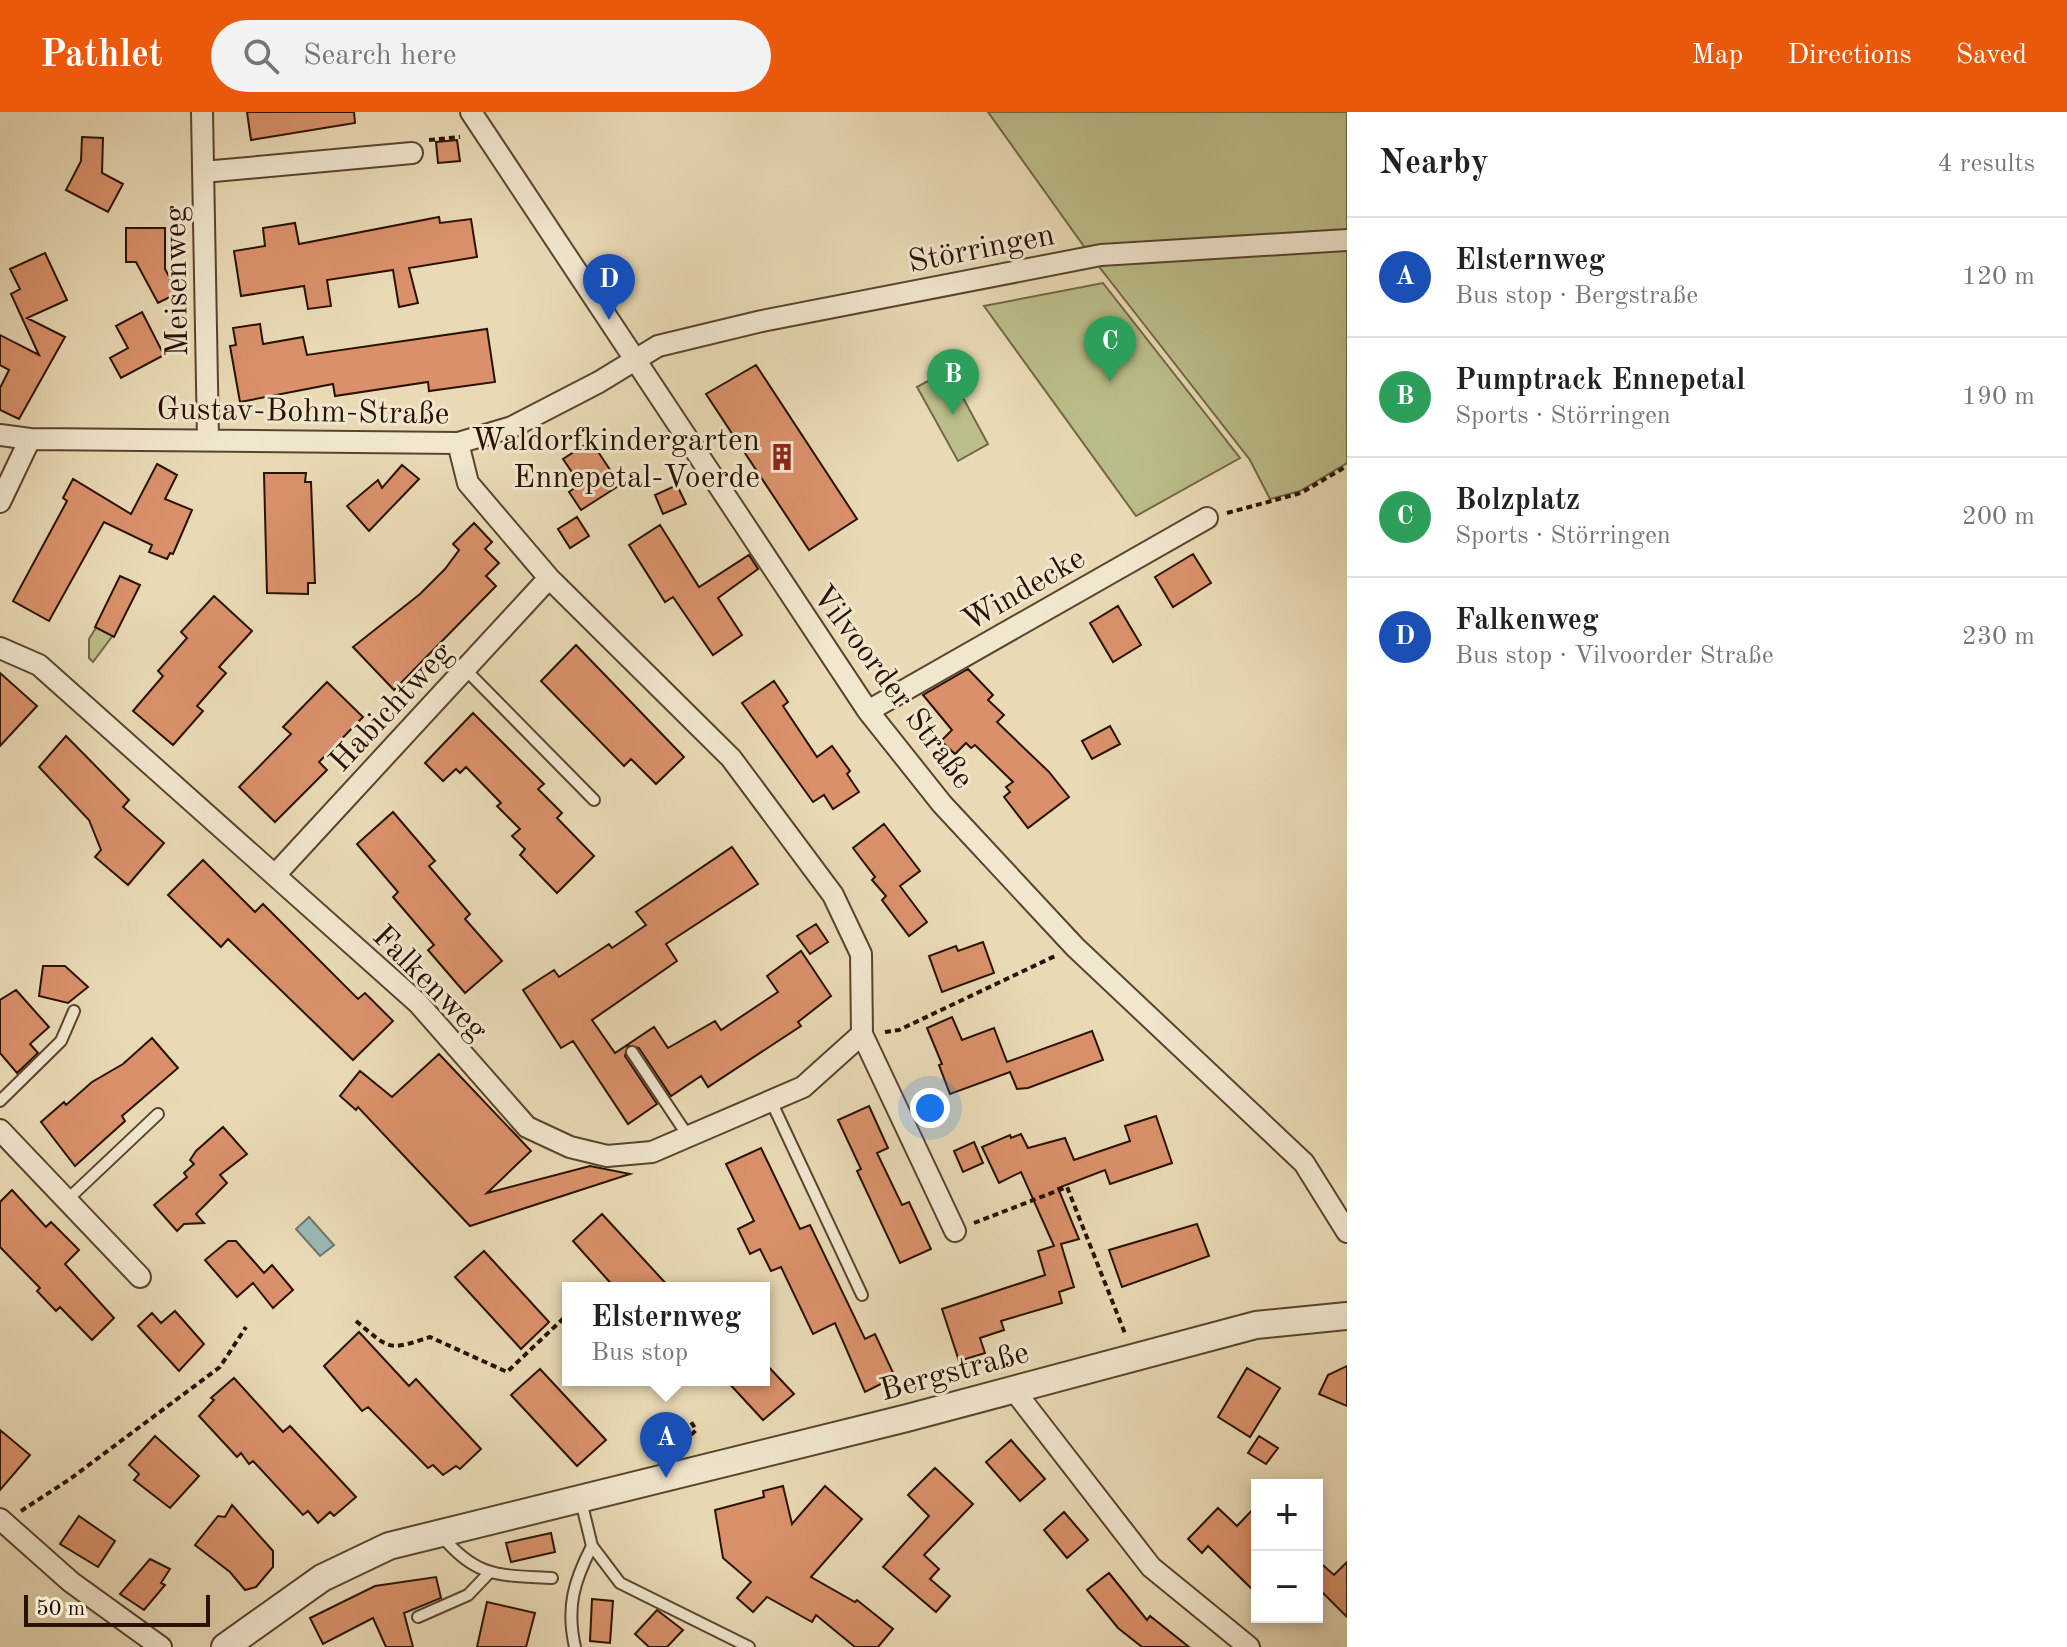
<!DOCTYPE html>
<html lang="en">
<head>
<meta charset="utf-8">
<style>
	body { margin:0; font-family:"Old Standard TT",serif; background:#f2f2f2; color:#222 }
	.controls { position:absolute; right:24px; bottom:24px; display:grid; overflow:hidden; border-radius:0px; box-shadow:0 4px 12px #0003 }
	.controls button { width:72px; height:72px; display:grid; place-items:center; padding:0; border:0; border-bottom:2px solid #e0e0e0; background:#fff; color:#222; font:40px sans-serif }
	.scale { position:absolute; left:24px; bottom:20px; width:186px; box-sizing:border-box; padding-left:8px; border:4px solid #2a1200; border-top:0; font-size:22px; line-height:28px; white-space:nowrap; color:#2a1200; -webkit-text-stroke:6px #f1e7cf; paint-order:stroke }
	.you { position:absolute; left:930px; top:996px; width:28px; height:28px; margin:-20px; border:6px solid #fff; border-radius:50%; background:#1a73e8; box-shadow:0 0 0 12px #1a73e833 }
	.badge { display:grid; place-items:center; width:52px; height:52px; border-radius:50%; background:#ea580c; color:#fff; font-size:26px; font-weight:700 }
	.pin { position:absolute; translate:-50% -66px; filter:drop-shadow(0 2px 4px #0008) }
	.pin::after { content:''; position:absolute; top:42px; width:28px; height:24px; background:inherit; clip-path:polygon(0 0,100% 0,50% 100%) }
	.popup { position:absolute; left:562px; top:1170px; width:208px; height:104px; box-sizing:border-box; display:grid; place-content:center; border-radius:0px; background:#fff; filter:drop-shadow(0 2px 6px #0005); font-size:26px; white-space:nowrap; color:#767676 }
	.popup b { font-size:30px; color:#222 }
	.popup::after { content:''; position:absolute; left:50%; top:100%; margin-left:-16px; border:16px solid transparent; border-top-color:#fff }
	.list { margin:0; padding:0; list-style:none }
	h2 { display:flex; justify-content:space-between; align-items:center; height:104px; margin:0; padding:0 32px; font-size:34px }
	h2 small { font-size:26px; font-weight:400; color:#767676 }
	.list li { display:grid; grid-template-columns:52px 1fr auto; gap:24px; align-items:center; box-sizing:border-box; height:120px; padding:0 32px; border-top:2px solid #e0e0e0 }
	.list b { display:block; font-size:30px; white-space:nowrap }
	.list p { margin:0; font-size:26px; white-space:nowrap; color:#767676 }
	.list em { font-size:26px; font-style:normal; color:#767676 }
	.icon { flex:none; width:44px; height:44px; fill:none; stroke:currentColor; stroke-width:2; stroke-linecap:round; stroke-linejoin:round }
	.map { position:relative; flex:none; width:1347px; height:1535px; overflow:hidden }
	header { display:flex; align-items:center; gap:48px; box-sizing:border-box; height:112px; padding:0 40px; background:#ea580c; color:#fff }
	header strong { font-size:38px }
	nav { display:flex; gap:44px; margin-inline-start:auto; font-size:28px }
	.search { width:560px; height:72px; background:#f2f2f2; display:flex; align-items:center; gap:20px; box-sizing:border-box; padding:0 28px; border-radius:44px; color:#767676; font-size:30px }
	main { display:flex }
	aside { flex:1; background:#fff }
	.map>svg:first-child { display:block }
	.green { fill:#bbbe8a; stroke:#726845; stroke-width:2 }
	.water { fill:#99b9b4; stroke:#6d766c; stroke-width:2 }
	.building { fill:#da916b; stroke:#2a1200; stroke-width:2 }
	.lines { fill:none; stroke-linecap:round; stroke-linejoin:round }
	.service-casing { stroke:#5a442d; stroke-width:14 }
	.minor-casing { stroke:#5a442d; stroke-width:24 }
	.tertiary-casing { stroke:#5a442d; stroke-width:30 }
	.path { stroke:#2a1200; stroke-width:4; stroke-dasharray:6 4; stroke-linecap:butt }
	.service { stroke:#f1e7cf; stroke-width:10 }
	.minor { stroke:#f1e7cf; stroke-width:20 }
	.tertiary { stroke:#f1e7cf; stroke-width:26 }
	.labels { text-anchor:middle; stroke-width:6; stroke-linejoin:round; paint-order:stroke }
	.street-label { font-size:32px; fill:#2a1200; stroke:#f1e7cf }
	.poi-label { font-size:32px; fill:#2a1200; stroke:#f1e7cf; text-anchor:end }
</style>
</head>
<body>
<header>
<strong>Pathlet</strong>
<div class="search"><svg class="icon" aria-label="search" viewBox="0 0 24 24"><circle cx="10" cy="10" r="6"/><path d="M15 15l6 6"/></svg>Search here</div>
<nav><a>Map</a><a>Directions</a><a>Saved</a></nav>
</header>
<main>
<div class="map">
<svg width="1347" height="1535" viewBox="0 0 1347 1535">
	<rect width="100%" height="100%" fill="#e9dab5"/>
	<filter id="stains"><feTurbulence type="fractalNoise" baseFrequency=".0025" numOctaves="4"/><feColorMatrix values="0 0 0 0 .2 0 0 0 0 .09 0 0 0 0 .02 0 0 0 .5 -.17"/></filter>
	<radialGradient id="worn" r=".72"><stop offset=".6" stop-color="#630" stop-opacity="0"/><stop offset="1" stop-color="#630" stop-opacity=".3"/></radialGradient>
	<path class="green" d="M988,0H1347V125L1088,140Z
		M1347,133V351L1300,379L1270,387L1250,348L1093,147Z
		M1103,171L1240,346L1136,404L984,194Z
		M948,258L988,332L958,349L917,275Z
		M97,514L114,522L93,550L89,546V527Z"/>
	<path class="water" d="M309,1105L334,1133L320,1144L296,1117Z"/>
	<path class="building" d="M247,0H354L355,11L251,28Z
		M82,25L103,26L102,61L123,72L108,100L66,78L81,49Z
		M457,28L460,49L438,51L436,30Z
		M439,105L440,111L471,107L477,145L409,156L418,191L399,195L393,158L327,168L331,194L308,197L304,174L241,184L234,139L265,134L263,116L295,111L299,132Z
		M126,116H165V157L178,181L158,191L136,150H126Z
		M45,141L67,188L27,206L65,225L19,307L0,298V276L9,258L0,253V223L39,243L11,182L20,177L10,157Z
		M142,200L164,243L121,266L110,246L128,236L116,214Z
		M260,212L263,232L303,225L307,243L487,217L495,270L429,279L428,270L335,284L333,272L240,290L230,234L236,233L233,216Z
		M756,253L857,407L809,438L706,282Z
		M591,329L620,373L581,398L569,380L580,372L563,347Z
		M157,352L177,363L165,387L192,398L173,442L170,441L167,447L149,440L152,433L104,410L49,509L13,489L67,389L63,386L73,367L131,402Z
		M402,353L419,367L369,419L347,394L378,368L382,376Z
		M264,361H306L305,370H311L315,471H308V482L267,481Z
		M677,373L686,392L663,402L655,383Z
		M577,405L589,424L570,436L558,417Z
		M474,411L492,430L485,437L499,451L486,464L496,474L394,578L353,535L420,482L445,457L459,438L453,432Z
		M660,413L699,475L749,443L758,457L718,486L742,523L713,543L673,485L665,490L629,433Z
		M1193,442L1211,471L1173,495L1155,465Z
		M120,464L140,473L114,525L95,515Z
		M214,484L252,519L219,555L226,561L197,594L203,599L173,633L133,599L163,564L158,559L187,526L181,520Z
		M1118,494L1141,533L1113,550L1090,511Z
		M576,533L684,645L656,672L631,647L624,654L541,569Z
		M968,557L993,583L988,588L1004,603L997,610L1049,660L1069,685L1028,716L1004,685L1010,680L1006,675L1013,670L975,633L971,636L966,631L955,642L941,629L952,618L923,583Z
		M0,561L37,594L0,634Z
		M774,569L788,590L783,594L817,645L832,634L850,659L847,662L859,680L833,697L824,683L813,690L742,591Z
		M327,570L363,605L319,650L327,658L275,710L239,675L291,622L283,615Z
		M473,601L544,672L538,677L562,701L557,706L594,744L557,781L520,743L525,737L512,724L520,717L497,694L501,691L466,655L460,661L456,657L443,669L425,651Z
		M1110,614L1120,632L1092,647L1082,629Z
		M66,624L129,688L123,695L164,731L128,773L95,745L101,738L89,708L39,655Z
		M393,700L435,749L429,754L470,802L465,807L502,849L465,881L428,838L434,833L393,785L398,780L357,732Z
		M884,712L920,759L900,774L927,810L909,824L882,788L886,784L872,768L875,765L853,736Z
		M732,735L758,772L666,832L677,849L592,908L615,941L654,915L668,936L715,909L721,918L778,880L767,864L801,839L831,884L798,910L801,914L708,975L701,964L671,984L639,936L628,933L625,944L657,992L628,1012L573,929L561,936L523,878L554,858L559,865L609,832L612,836L646,813L636,800Z
		M203,748L255,800L263,792L358,887L365,881L393,909L353,948L228,827L221,835L168,783Z
		M816,812L828,830L810,842L797,824Z
		M983,830L994,861L942,880L929,844L956,834L958,839Z
		M43,854H65L88,875L68,891L39,884Z
		M16,878L49,915L30,932L38,941L17,961L0,941V888Z
		M952,905L962,928L994,916L1007,950L1092,919L1103,948L1028,976L1017,977L1010,960L950,982L939,953L942,952L927,916Z
		M152,926L178,956L122,1004L125,1009L75,1054L41,1010L64,990L66,993L92,970L123,952Z
		M439,942L531,1039L487,1081L590,1054L630,1062L470,1114L358,995L356,998L340,984L360,959L392,985Z
		M869,994L888,1036L877,1041L902,1093L909,1090L931,1137L900,1151L857,1059L861,1057L838,1008Z
		M1156,1004L1172,1051L1110,1072L1105,1058L1058,1076L1079,1127L1061,1132L1074,1175L1059,1180L1062,1191L1001,1209L1004,1218L980,1226L985,1241L959,1249L942,1197L1045,1163L1038,1139L1054,1134L1021,1060L999,1071L982,1035L1010,1023L1011,1026L1021,1022L1028,1036L1065,1026L1074,1048L1130,1029L1125,1014Z
		M223,1015L247,1042L220,1063L227,1071L196,1102L204,1111L184,1112L177,1119L154,1093L187,1065L184,1061L194,1052L190,1048L196,1039Z
		M974,1030L983,1051L963,1060L954,1039Z
		M761,1036L800,1117L810,1113L865,1227L875,1222L895,1265L865,1280L835,1211L813,1222L781,1155L771,1159L760,1137L750,1142L738,1117L754,1109L726,1052Z
		M12,1078L46,1115L51,1110L79,1138L65,1152L114,1206L92,1228L60,1195L56,1199L37,1179L40,1176L0,1135V1090Z
		M602,1102L670,1176H615L573,1129Z
		M1197,1112L1209,1144L1122,1175L1109,1138Z
		M228,1129H236L264,1161L272,1153L293,1178L273,1196L253,1171L237,1185L205,1148Z
		M484,1139L549,1210L521,1237L455,1165Z
		M175,1199L204,1232L179,1259L138,1214L152,1201L161,1211Z
		M359,1220L409,1274L416,1267L481,1337L460,1357L456,1354L443,1363L433,1353L428,1356L368,1295L362,1299L324,1254Z
		M764,1250L794,1282L763,1308L726,1268H764Z
		M1347,1254V1294L1319,1282L1328,1263Z
		M1247,1256L1280,1276L1250,1325L1218,1305Z
		M540,1257L606,1328L577,1354L511,1283Z
		M234,1266L283,1320L290,1314L356,1385L334,1404L330,1400L318,1411L308,1399L303,1403L253,1349L249,1352L241,1341L237,1345L199,1304L214,1288L211,1286Z
		M0,1318L30,1343L0,1378Z
		M155,1324L199,1364L170,1396L134,1368L139,1362L129,1353Z
		M1259,1324L1278,1336L1266,1352L1248,1341Z
		M1011,1328L1045,1367L1020,1389L986,1350Z
		M935,1356L973,1392L924,1443L939,1457L930,1467L950,1484L936,1500L883,1455L929,1404L908,1383Z
		M783,1374L792,1412L825,1374L862,1407L811,1465L855,1490L857,1488L893,1517L878,1535H855L816,1503L812,1510L767,1485L753,1500L737,1486L751,1470L723,1446L715,1398L764,1385L763,1379Z
		M232,1393L273,1439V1455L256,1475L245,1478L230,1460L195,1433L218,1404L225,1405Z
		M1257,1393V1482L1208,1434L1202,1441L1188,1427L1218,1396L1237,1414Z
		M1064,1400L1088,1428L1067,1446L1044,1418Z
		M79,1404L115,1429L98,1455L60,1432Z
		M551,1421L555,1440L511,1450L506,1431Z
		M150,1447L170,1457L161,1471L165,1473L144,1498L120,1482Z
		M1317,1448L1334,1463L1347,1450V1505L1317,1475Z
		M1109,1461L1147,1508L1150,1504L1189,1535H1142L1118,1516L1087,1478Z
		M436,1465L441,1486L404,1501L413,1535H386L373,1506L323,1532L310,1506L375,1474Z
		M592,1487L613,1489L610,1531L590,1529Z
		M487,1490L535,1501L526,1535H477Z
		M657,1498L683,1518L667,1535H649L635,1522Z"/>
	<g class="lines">
		<g class="service-casing">
			<path id="service" d="M465,557L594,688
				M632,940L688,1024
				M0,989L61,929L74,899
				M771,989L862,1183
				M67,1088L158,1002
				M581,1389L592,1434L620,1471L749,1535
				M441,1423C477,1467 500,1463 552,1466
				M418,1505L468,1483L488,1462
				M575,1535C566,1495 574,1469 592,1434"/>
		</g>
		<g class="minor-casing">
			<path id="minor" d="M202,0L208,326
				M471,0L868,599L942,692L1075,835L1304,1051L1347,1120
				M203,60L412,41
				M0,323L30,327L458,331L512,315L599,270L658,234L762,209L1101,143L1347,128
				M0,390L30,327
				M0,536L39,553L418,891L527,1015L570,1035L607,1044L652,1040L803,975L862,922L861,842L833,783L731,646L549,466L468,371L458,331
				M868,599L1207,406
				M275,763L549,466
				M862,922L955,1119
				M0,1018L140,1165
				M1013,1277L1151,1455L1249,1535
				M0,1407L71,1470L161,1535"/>
		</g>
		<g class="tertiary-casing">
			<path id="tertiary" d="M225,1535L322,1466L389,1434L907,1306L1256,1213L1347,1204"/>
		</g>
		<path class="path" d="M429,28L460,25
			M1227,401L1301,381L1347,354
			M885,920L899,918L1055,844
			M974,1111L1067,1075L1126,1224
			M356,1209C391,1238 387,1239 430,1225L507,1260L568,1202
			M677,1337L696,1318L690,1308
			M21,1399L70,1367L220,1255L246,1215"/>
		<use href="#service" class="service"/>
		<use href="#minor" class="minor"/>
		<use href="#tertiary" class="tertiary"/>
	</g>
	<defs>
		<g id="building-bare" transform="scale(2.16)"><path d="M-4-6H4V6H1V3H-1V6H-4ZM-2.5-4.3h1.7v1.8h-1.7ZM.8-4.3h1.7v1.8H.8ZM-2.5-1h1.7V.8h-1.7ZM.8-1h1.7V.8H.8Z" fill="#8f2418" stroke="#f1e7cf" stroke-width="2.5" paint-order="stroke"/></g>
	</defs>
	<g fill-rule="evenodd">
		<use href="#building-bare" x="782" y="345"/>
	</g>
	<g class="labels">
		<g class="street-label">
			<text transform="translate(981 135) rotate(-11)" y="11">Störringen</text>
			<text transform="translate(175 169) rotate(-91)" y="11">Meisenweg</text>
			<text transform="translate(303 298) rotate(1)" y="11">Gustav-Bohm-Straße</text>
			<text transform="translate(1023 476) rotate(-30)" y="11">Windecke</text>
			<text transform="translate(894 574) rotate(53)" y="11">Vilvoorder Straße</text>
			<text transform="translate(390 594) rotate(-47)" y="11">Habichtweg</text>
			<text transform="translate(431 870) rotate(45)" y="11">Falkenweg</text>
			<text transform="translate(954 1258) rotate(-15)" y="11">Bergstraße</text>
		</g>
		<g class="poi-label">
			<text x="760" y="338">Waldorfkindergarten<tspan x="760" dy="37">Ennepetal-Voerde</tspan></text>
		</g>
	</g>
	<rect width="100%" height="100%" filter="url(#stains)"/>
	<rect width="100%" height="100%" fill="url(#worn)"/>
</svg>
<div class="controls">
<button>+</button>
<button>−</button>
</div>
<div class="scale">50 m</div>
<div class="you"></div>
<div class="pin badge" style="left:666px;top:1366px;background:#1a4fb4">A</div>
<div class="popup"><b>Elsternweg</b>Bus stop</div>
<div class="pin badge" style="left:953px;top:303px;background:#2e9e5b">B</div>
<div class="pin badge" style="left:1110px;top:270px;background:#2e9e5b">C</div>
<div class="pin badge" style="left:609px;top:208px;background:#1a4fb4">D</div>
</div>
<aside>
<h2>Nearby<small>4 results</small></h2>
<ul class="list">
<li><span class="badge" style="background:#1a4fb4">A</span><div><b>Elsternweg</b><p>Bus stop · Bergstraße</p></div><em>120 m</em></li>
<li><span class="badge" style="background:#2e9e5b">B</span><div><b>Pumptrack Ennepetal</b><p>Sports · Störringen</p></div><em>190 m</em></li>
<li><span class="badge" style="background:#2e9e5b">C</span><div><b>Bolzplatz</b><p>Sports · Störringen</p></div><em>200 m</em></li>
<li><span class="badge" style="background:#1a4fb4">D</span><div><b>Falkenweg</b><p>Bus stop · Vilvoorder Straße</p></div><em>230 m</em></li>
</ul>
</aside>
</main>
</body>
</html>
